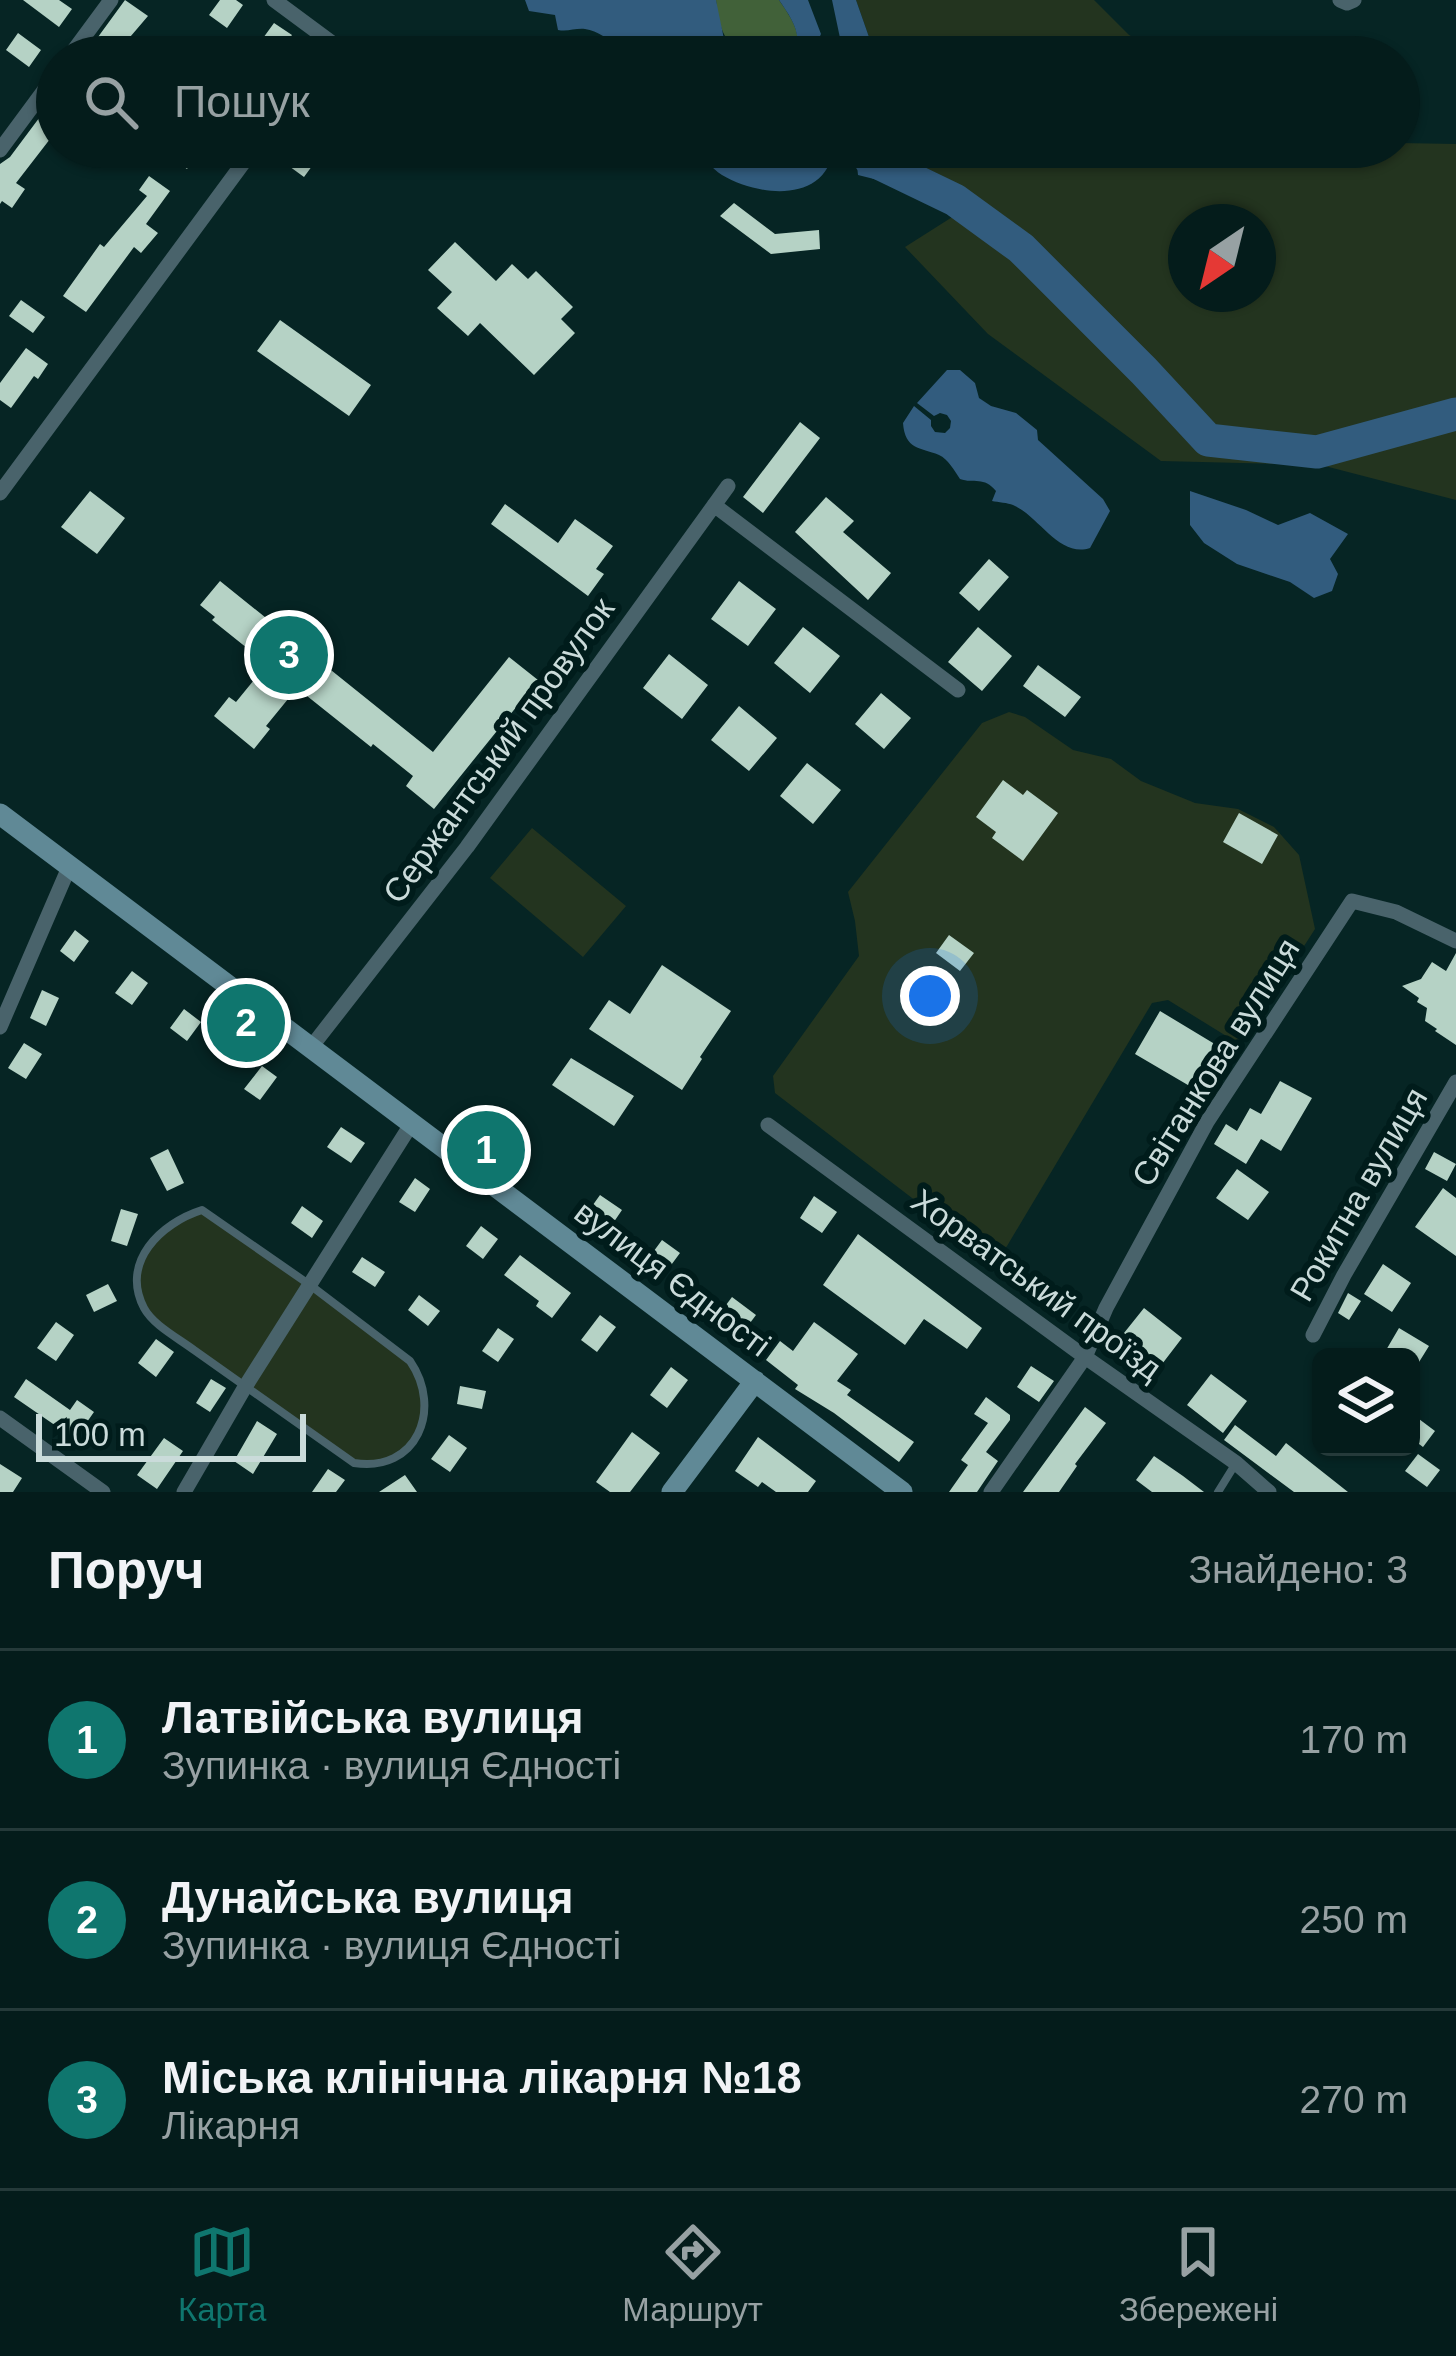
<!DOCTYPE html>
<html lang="uk">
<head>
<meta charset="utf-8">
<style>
	body { margin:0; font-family:Helvetica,sans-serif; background:#122928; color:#f1f3f6 }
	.controls { position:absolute; right:36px; bottom:36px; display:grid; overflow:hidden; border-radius:18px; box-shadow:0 3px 9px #0004 }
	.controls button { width:108px; height:108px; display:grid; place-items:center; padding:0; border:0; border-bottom:3px solid #253a3a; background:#041c1b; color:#f1f3f6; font:60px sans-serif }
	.compass { position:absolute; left:1168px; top:204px; width:108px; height:108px; border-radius:50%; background:#041c1b; box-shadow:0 3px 9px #0004; rotate:215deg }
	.scale { position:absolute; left:36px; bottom:30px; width:270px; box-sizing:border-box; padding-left:12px; border:6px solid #cadbda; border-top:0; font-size:33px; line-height:42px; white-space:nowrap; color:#cadbda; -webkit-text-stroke:9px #001c1b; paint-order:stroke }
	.you { position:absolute; left:930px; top:996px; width:42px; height:42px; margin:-30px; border:9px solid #fff; border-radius:50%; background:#1a73e8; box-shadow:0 0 0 18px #1a73e833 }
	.badge { display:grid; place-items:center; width:78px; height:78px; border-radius:50%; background:#0f766e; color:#fff; font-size:39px; font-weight:700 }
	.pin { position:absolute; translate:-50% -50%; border:6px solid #fff; box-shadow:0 3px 12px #0006 }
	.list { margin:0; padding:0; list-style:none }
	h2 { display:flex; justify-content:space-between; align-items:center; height:156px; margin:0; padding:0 48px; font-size:51px }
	h2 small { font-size:39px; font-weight:400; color:#97a1a3 }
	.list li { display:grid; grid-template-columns:78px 1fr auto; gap:36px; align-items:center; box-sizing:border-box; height:180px; padding:0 48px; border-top:3px solid #253a3a }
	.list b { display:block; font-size:45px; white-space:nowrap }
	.list p { margin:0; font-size:39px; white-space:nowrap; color:#97a1a3 }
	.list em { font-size:39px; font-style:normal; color:#97a1a3 }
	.icon { flex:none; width:66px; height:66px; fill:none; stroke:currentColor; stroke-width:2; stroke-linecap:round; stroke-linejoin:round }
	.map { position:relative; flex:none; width:1456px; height:1492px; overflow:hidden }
	.search { position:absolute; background:#041c1b; box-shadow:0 3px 9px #0004; left:36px; right:36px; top:36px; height:132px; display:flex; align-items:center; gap:30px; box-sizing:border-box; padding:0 42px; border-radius:66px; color:#97a1a3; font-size:45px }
	.sheet { height:696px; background:#041c1b }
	nav { display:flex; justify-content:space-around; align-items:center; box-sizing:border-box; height:168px; border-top:3px solid #253a3a; background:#041c1b; font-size:33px; color:#97a1a3 }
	nav a { display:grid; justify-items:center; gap:6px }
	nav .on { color:#0f766e }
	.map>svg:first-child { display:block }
	.green { fill:#23341f; fill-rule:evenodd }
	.forest { fill:#416139 }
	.water { fill:#325c7e }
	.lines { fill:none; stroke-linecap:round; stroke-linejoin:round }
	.river { stroke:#325c7e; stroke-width:33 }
	.building { fill:#b5d2c5 }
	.lane { stroke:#49636b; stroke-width:8 }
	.street { stroke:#49636b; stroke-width:15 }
	.secondary { stroke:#608996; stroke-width:21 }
	.labels { text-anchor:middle; stroke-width:12; stroke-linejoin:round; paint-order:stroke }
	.street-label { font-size:33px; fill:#cadbda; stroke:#001c1b }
</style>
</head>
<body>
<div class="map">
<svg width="1456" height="1492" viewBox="0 0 1456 1492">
	<rect width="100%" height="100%" fill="#062524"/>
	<path class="green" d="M856,0H1094L1129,35L1171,57H876Z
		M1399,143L1456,144V500L1321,465L1161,461L988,334L905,247L957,214L978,210L928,172L885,156V147H1399ZM1186,222H1258V294H1186Z
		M1009,712L1025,717L1073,750L1111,759L1141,781L1195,803L1238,809L1274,827L1299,855L1315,929L1250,1030L1236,1042L1168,1000L1152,1003L1007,1246L999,1256L989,1257L775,1093L773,1076L859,956L855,921L848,892L982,723Z
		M532,828L626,906L583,957L490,878Z
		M202,1210L410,1361L426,1408L415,1439L389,1461L354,1463L145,1312L139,1292L140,1269L161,1230Z"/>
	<path class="forest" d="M716,0H779C790,16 804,35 795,53C746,60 720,55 716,0Z"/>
	<path class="water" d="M525,0H716L724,39C744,59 769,57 795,53C803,34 790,16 779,0H808L821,34L815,47V57H619L618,47C608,39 598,31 585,29C575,28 568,32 558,30L555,15L529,11Z
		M832,0H856L876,57H844Z
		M694,147H834C827,204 759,197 722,175C711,168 703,157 694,147Z
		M855,147H885L886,156L964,189L980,210L957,214L882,181L858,175Z
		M947,370H960L975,383L979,398L991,406L1016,413L1037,430L1038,440L1103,499L1110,511L1090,548C1059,558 1039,516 1013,505C1008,503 998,502 992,501L996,491C984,476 974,484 960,479C954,470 948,459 939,455C920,447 905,450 903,423L914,406L931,420V426L935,432L945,433L950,428L951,421L947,415L940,413L934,416L917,403Z
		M1190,491L1246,510L1278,525L1310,513L1348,534L1330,559L1338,574L1332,591L1314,598L1290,582L1237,564L1204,543L1190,525Z"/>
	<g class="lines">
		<path class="river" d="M864,147L870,159L955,200L1021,248L1144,371L1208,440L1317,452L1456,414"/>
	</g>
	<path class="building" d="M23,0H59L72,9L59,27Z
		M125,0L148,16L113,57H101L90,48Z
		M220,0H236L243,5L227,28L209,15Z
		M274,23L292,35L276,57L258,45Z
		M18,33L41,50L29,67L6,50Z
		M57,94V130L16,183L25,189L12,208L2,201L0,204V164L10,157Z
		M156,147H191L198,153L187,169Z
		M292,147H326L304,177L282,161Z
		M149,176L170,191L146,224L158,233L141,253L134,247L86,312L63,296L100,244L104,247L147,196L139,190Z
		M734,203L775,234L819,230L820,249L771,254L720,216Z
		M455,242L496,281L512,264L528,279L536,271L573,307L561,319L575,333L534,375L480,323L468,336L437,308L452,292L428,270Z
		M21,300L45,317L33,333L9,316Z
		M280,320L371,385L349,416L257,351Z
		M26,348L48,364L38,379L34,376L11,408L0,400V383Z
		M800,422L820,438L763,513L743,497Z
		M90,491L125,518L97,554L61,527Z
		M826,497L854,521L843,532L891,573L868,600L795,532Z
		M505,504L558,543L575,519L613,546L596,569L604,574L588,596L491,524Z
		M989,559L1009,577L979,611L959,593Z
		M220,581L433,752L509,657L538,680L434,809L406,786L413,776L373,744L371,747L297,688L266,726L270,729L254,749L214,716L229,697L236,702L267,664L212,620L215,617L200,605Z
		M739,581L776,609L748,646L711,619Z
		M803,627L840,656L810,693L774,663Z
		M978,627L1012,656L982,691L948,662Z
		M669,654L708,685L682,719L643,688Z
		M1038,665L1081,697L1065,717L1023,686Z
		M881,693L911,718L884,749L855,724Z
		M739,706L777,738L749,771L711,740Z
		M807,763L841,790L813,824L780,796Z
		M1003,780L1023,795L1027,790L1058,813L1023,861L992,838L996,832L976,817Z
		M1239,813L1278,835L1262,864L1223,842Z
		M75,930L89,941L74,962L60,951Z
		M949,935L974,953L960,971L936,953Z
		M1456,953V1045L1435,1031L1437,1029L1425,1021L1427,1008L1417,1002L1419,998L1402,986L1421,979L1432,962L1446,971Z
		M662,965L731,1011L700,1057L702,1059L682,1090L589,1029L609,1000L630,1014Z
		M132,971L148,983L132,1005L115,993Z
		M42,990L59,998L46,1026L30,1018Z
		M184,1009L201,1022L187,1041L170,1028Z
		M1160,1011L1218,1046L1193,1088L1135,1054Z
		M24,1043L42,1054L26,1079L8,1068Z
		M571,1058L634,1096L614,1126L552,1085Z
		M262,1066L277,1077L260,1100L244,1089Z
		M1280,1081L1312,1098L1281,1151L1261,1139L1246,1164L1214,1144L1226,1124L1237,1131L1250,1108L1261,1114Z
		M341,1127L365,1143L351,1163L327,1147Z
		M168,1149L184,1183L167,1191L150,1158Z
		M1434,1152L1456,1164L1447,1181L1425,1169Z
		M1237,1169L1269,1192L1248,1220L1216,1198Z
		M415,1178L430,1189L415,1212L399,1202Z
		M1443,1188L1456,1198V1256L1415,1227Z
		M600,1195L622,1210L607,1232L585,1216Z
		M814,1196L837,1212L822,1233L800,1218Z
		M302,1206L323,1221L312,1238L291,1223Z
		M121,1209L138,1214L127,1246L111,1241Z
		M481,1226L498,1239L483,1259L466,1246Z
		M858,1234L982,1328L967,1349L924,1319L905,1345L823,1285Z
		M662,1240L680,1253L663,1276L645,1263Z
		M520,1255L571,1293L552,1318L536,1306L539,1301L504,1275Z
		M362,1257L385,1272L375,1287L352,1272Z
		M1383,1264L1411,1283L1392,1312L1364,1294Z
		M108,1284L117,1301L94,1312L86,1295Z
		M1348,1293L1361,1301L1349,1320L1338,1313Z
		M419,1295L440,1311L428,1326L408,1310Z
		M732,1297L756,1315L744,1331L720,1313Z
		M1144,1308L1182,1338L1159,1368L1120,1338Z
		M600,1315L616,1327L597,1352L581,1340Z
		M56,1322L74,1335L56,1361L37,1348Z
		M814,1322L858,1354L837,1381L851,1390L847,1395L914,1442L899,1462L834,1413L795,1389L798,1385L766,1360L780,1341L793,1351Z
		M498,1328L514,1339L498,1362L482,1351Z
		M1399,1328L1429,1346L1411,1375V1357H1382Z
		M156,1339L174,1352L156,1377L138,1363Z
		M1031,1366L1054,1381L1039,1402L1017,1387Z
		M671,1367L688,1380L667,1408L650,1395Z
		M1211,1374L1247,1401L1223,1433L1187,1405Z
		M26,1379L70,1410L77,1400L94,1412L75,1439L14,1397Z
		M211,1379L226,1388L210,1412L196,1403Z
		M460,1386L486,1391L482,1409L457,1404Z
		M986,1397L1010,1415V1420L986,1452L998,1461L977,1492H949L968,1465L961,1460L988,1423L974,1414Z
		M1085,1407L1106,1423L1075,1464L1077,1466L1059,1492H1023Z
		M1411,1413L1435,1431L1423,1447L1411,1438Z
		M257,1421L277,1434L253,1474L234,1461Z
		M1235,1425L1276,1456L1286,1443L1348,1492H1294L1224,1440Z
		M632,1432L660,1453L630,1492H610L596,1482Z
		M449,1435L467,1448L450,1472L431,1459Z
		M758,1437L816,1481L808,1492H776L762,1482L758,1487L735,1471Z
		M164,1438L183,1451L157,1489L137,1475Z
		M1418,1454L1440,1470L1427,1487L1405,1471Z
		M1154,1456L1183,1476L1204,1492H1152L1136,1480Z
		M0,1464L22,1478L13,1492H0Z
		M328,1469L345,1480L336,1492H312Z
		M405,1475L417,1492H379Z"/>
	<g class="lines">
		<path class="lane" d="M202,1210L310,1285L410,1361C443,1409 417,1473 354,1463C301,1425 247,1388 194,1350C178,1338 153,1325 144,1308C120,1262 161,1223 202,1210Z
			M1218,1492L1236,1463"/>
		<path class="street" d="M274,0L347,54
			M1340,0L1347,3L1354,0
			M69,57L111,0
			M0,150L57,73
			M0,493L255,147
			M714,505L958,690
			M0,1027L70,865
			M312,1046L467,847L728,486
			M768,1125L1085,1357L1236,1463L1269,1492
			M1313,1335L1344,1275L1456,1082
			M0,1418L103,1492
			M184,1492L245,1387L412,1123
			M991,1492L1085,1357L1106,1308L1207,1122L1352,901L1396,912L1456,941"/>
		<path class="secondary" d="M0,814L902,1492
			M672,1492L755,1381"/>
	</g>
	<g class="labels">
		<g class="street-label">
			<text transform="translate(498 750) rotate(-54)" y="12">Сержантський провулок</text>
			<text transform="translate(1215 1062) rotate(-58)" y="12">Світанкова вулиця</text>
			<text transform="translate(1358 1194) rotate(-60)" y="12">Рокитна вулиця</text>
			<text transform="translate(673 1278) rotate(37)" y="12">вулиця Єдності</text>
			<text transform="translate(1037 1284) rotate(36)" y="12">Хорватський проїзд</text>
		</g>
	</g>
</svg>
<div class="controls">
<button><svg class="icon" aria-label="layers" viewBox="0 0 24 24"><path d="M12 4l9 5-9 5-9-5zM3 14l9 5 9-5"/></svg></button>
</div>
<svg class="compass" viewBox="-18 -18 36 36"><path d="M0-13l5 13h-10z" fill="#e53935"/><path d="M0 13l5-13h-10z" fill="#97a1a3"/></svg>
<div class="scale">100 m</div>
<div class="you"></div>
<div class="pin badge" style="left:486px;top:1150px">1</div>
<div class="pin badge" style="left:246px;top:1023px">2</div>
<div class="pin badge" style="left:289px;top:655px">3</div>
<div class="search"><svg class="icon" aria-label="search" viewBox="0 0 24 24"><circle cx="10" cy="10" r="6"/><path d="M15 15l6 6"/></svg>Пошук</div>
</div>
<section class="sheet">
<h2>Поруч<small>Знайдено: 3</small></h2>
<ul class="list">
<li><span class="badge">1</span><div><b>Латвійська вулиця</b><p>Зупинка · вулиця Єдності</p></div><em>170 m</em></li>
<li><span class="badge">2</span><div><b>Дунайська вулиця</b><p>Зупинка · вулиця Єдності</p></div><em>250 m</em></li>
<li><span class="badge">3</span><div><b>Міська клінічна лікарня №18</b><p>Лікарня</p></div><em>270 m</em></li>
</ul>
</section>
<nav>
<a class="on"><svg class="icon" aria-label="map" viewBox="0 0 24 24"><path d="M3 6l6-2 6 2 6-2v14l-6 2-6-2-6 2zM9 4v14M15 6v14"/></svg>Карта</a>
<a><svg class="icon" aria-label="directions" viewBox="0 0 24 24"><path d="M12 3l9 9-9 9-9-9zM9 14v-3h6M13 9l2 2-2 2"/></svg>Маршрут</a>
<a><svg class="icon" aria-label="saved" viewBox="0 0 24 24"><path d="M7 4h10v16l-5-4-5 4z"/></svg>Збережені</a>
</nav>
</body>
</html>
